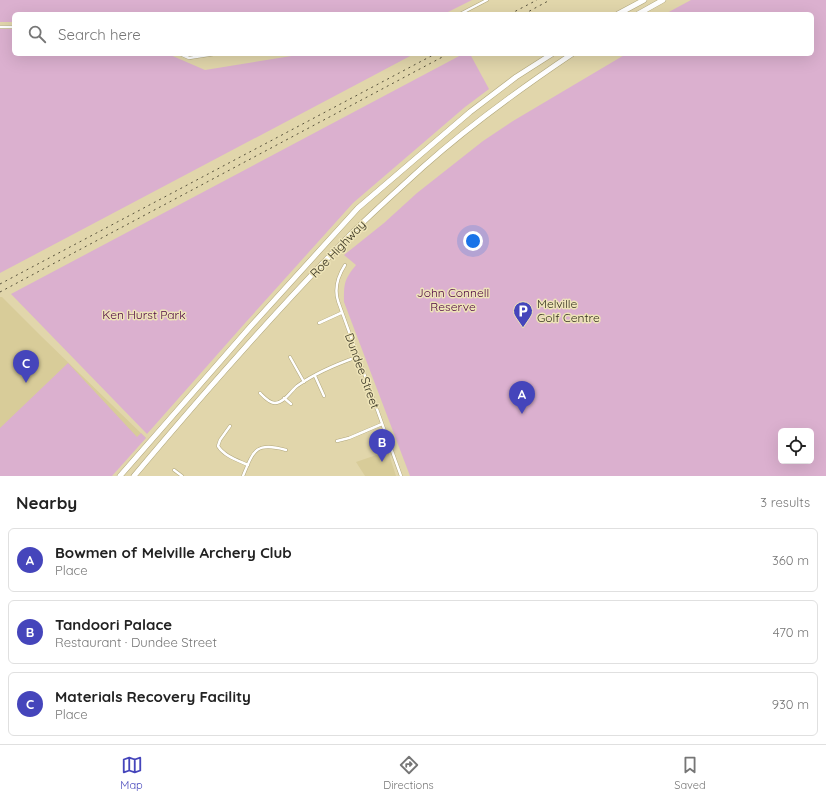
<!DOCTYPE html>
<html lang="en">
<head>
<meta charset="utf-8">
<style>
	body { margin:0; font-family:Quicksand,sans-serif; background:#f2f2f2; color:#222 }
	.controls { position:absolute; right:12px; bottom:12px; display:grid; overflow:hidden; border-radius:6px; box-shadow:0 4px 16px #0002 }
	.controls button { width:36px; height:36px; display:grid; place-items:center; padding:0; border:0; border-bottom:1px solid #e0e0e0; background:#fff; color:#222; font:20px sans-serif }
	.you { position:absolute; left:473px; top:241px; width:14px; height:14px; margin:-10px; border:3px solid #fff; border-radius:50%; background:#1a73e8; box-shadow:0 0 0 6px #1a73e833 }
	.badge { display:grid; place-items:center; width:26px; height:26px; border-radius:50%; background:#4545bb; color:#fff; font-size:13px; font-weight:700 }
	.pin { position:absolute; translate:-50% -33px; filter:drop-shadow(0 1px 2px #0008) }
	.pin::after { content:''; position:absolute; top:21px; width:14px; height:12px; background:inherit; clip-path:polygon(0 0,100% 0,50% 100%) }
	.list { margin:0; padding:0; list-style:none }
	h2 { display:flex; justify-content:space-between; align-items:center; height:52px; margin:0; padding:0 16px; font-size:17px }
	h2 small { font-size:13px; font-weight:400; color:#767676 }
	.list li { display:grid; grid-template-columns:26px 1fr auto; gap:12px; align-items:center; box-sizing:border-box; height:64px; margin:0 8px 8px; padding:0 8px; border:1px solid #e0e0e0; border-radius:6px }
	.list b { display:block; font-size:15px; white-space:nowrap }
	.list p { margin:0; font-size:13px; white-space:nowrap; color:#767676 }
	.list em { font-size:13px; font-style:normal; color:#767676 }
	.icon { flex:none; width:22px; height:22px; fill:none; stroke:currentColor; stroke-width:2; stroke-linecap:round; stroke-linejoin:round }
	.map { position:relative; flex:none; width:826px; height:476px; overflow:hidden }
	.search { position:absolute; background:#fff; box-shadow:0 4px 16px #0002; left:12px; right:12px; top:12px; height:44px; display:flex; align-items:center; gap:10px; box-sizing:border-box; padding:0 14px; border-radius:6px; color:#767676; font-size:15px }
	.sheet { height:268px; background:#fff }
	nav { display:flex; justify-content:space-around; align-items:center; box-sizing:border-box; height:56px; border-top:1px solid #e0e0e0; background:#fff; font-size:11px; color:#767676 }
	nav a { display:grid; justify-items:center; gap:2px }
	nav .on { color:#4545bb }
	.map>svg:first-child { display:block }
	.built { fill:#d8cc99 }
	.green { fill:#dbb0cf; fill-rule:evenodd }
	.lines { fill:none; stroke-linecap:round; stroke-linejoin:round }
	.street-casing { stroke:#b0a67c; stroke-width:3.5 }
	.highway-casing { stroke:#b0a67c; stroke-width:6 }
	.street { stroke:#fff; stroke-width:2.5 }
	.highway { stroke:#fff; stroke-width:5 }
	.rail { stroke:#57513b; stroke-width:1; stroke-dasharray:2 4; stroke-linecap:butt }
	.labels { text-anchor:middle; stroke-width:3; stroke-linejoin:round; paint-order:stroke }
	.street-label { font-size:12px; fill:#353120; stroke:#eee4b8 }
	.park-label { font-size:12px; fill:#4d0541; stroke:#eee4b8 }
	.poi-label { font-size:12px; fill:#353120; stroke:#eee4b8; text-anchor:start }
</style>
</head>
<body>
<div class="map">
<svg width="826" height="476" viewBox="0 0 826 476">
	<rect width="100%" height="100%" fill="#e1d6ab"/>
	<path class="built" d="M0,297H2L41,336L146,438L0,476Z
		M388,451L396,476H365L356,462Z"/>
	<path class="green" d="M0,0H472L444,14H14V22H0Z
		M691,0H826V476H410L344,302C344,283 344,280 356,265L344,255L384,223L417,193L483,141L513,121L626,54H812V14H665ZM781,431H811V461H781Z
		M0,29H14V54H168L205,70L304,54H414L0,273Z
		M463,54H470L489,89L465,107L353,203L246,322L147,434L11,294Z
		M68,363L137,437L141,433L146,438L112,476H0V428Z"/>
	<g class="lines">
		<g class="street-casing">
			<path id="street" d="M460,14L487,0
				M0,27H14
				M180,54L189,58L215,54
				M345,265C338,276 334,288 338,301L401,476
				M319,323L341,313
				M290,357L304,382
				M315,376L324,396
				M260,393C264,397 269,403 275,403C284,403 291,391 297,386C314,374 337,364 357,357
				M284,398L291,404
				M230,426L220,440L218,446C224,456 237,460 248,465
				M337,441L349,438L382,424
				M174,470L182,476
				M243,476C254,449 256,442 286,450"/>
		</g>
		<g class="highway-casing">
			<path id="highway" d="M618,14L644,0
				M638,14L663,0
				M120,476L251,326L358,208L470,112L516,77L552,54
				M134,476C203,394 274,313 349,236C373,212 398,190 423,167C469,126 520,89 572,54"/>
		</g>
		<use href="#street" class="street"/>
		<use href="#highway" class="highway"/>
		<path class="rail" d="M510,14L537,0
			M524,14L550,0
			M0,284L435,54
			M0,292L448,54"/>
	</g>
	<defs>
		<g id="parking-pin" transform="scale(1)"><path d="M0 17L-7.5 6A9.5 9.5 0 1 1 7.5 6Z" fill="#4545bb" stroke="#eee4b8"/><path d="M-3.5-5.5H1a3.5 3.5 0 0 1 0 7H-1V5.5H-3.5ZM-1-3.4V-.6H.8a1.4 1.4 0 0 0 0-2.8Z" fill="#fff"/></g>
	</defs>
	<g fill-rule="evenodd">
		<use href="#parking-pin" x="523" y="311"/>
	</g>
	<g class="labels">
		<g class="street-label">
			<text transform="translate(338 249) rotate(-46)" y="4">Roe Highway</text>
			<text transform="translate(362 371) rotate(70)" y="4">Dundee Street</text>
		</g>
		<g class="park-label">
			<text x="453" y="297">John Connell<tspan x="453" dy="14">Reserve</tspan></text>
			<text x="144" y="319">Ken Hurst Park</text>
		</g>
		<g class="poi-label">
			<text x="537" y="308">Melville<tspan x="537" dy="14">Golf Centre</tspan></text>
		</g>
	</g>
</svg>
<div class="controls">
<button><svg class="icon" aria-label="locate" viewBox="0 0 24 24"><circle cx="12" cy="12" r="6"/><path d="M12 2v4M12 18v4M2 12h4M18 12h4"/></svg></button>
</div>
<div class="you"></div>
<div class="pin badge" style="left:522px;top:414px">A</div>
<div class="pin badge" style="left:382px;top:462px">B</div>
<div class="pin badge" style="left:26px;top:383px">C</div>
<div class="search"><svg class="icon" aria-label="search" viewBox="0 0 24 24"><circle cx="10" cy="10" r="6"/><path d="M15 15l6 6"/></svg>Search here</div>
</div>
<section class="sheet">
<h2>Nearby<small>3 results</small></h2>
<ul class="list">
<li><span class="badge">A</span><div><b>Bowmen of Melville Archery Club</b><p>Place</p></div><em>360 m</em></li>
<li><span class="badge">B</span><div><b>Tandoori Palace</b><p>Restaurant · Dundee Street</p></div><em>470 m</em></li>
<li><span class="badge">C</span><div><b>Materials Recovery Facility</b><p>Place</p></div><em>930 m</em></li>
</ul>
</section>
<nav>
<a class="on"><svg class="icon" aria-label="map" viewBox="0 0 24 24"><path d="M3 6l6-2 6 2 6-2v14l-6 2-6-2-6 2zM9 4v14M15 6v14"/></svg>Map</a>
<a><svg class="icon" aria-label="directions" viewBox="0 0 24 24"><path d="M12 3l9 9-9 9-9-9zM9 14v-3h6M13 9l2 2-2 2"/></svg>Directions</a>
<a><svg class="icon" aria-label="saved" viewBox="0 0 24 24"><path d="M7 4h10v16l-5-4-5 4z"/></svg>Saved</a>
</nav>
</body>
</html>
